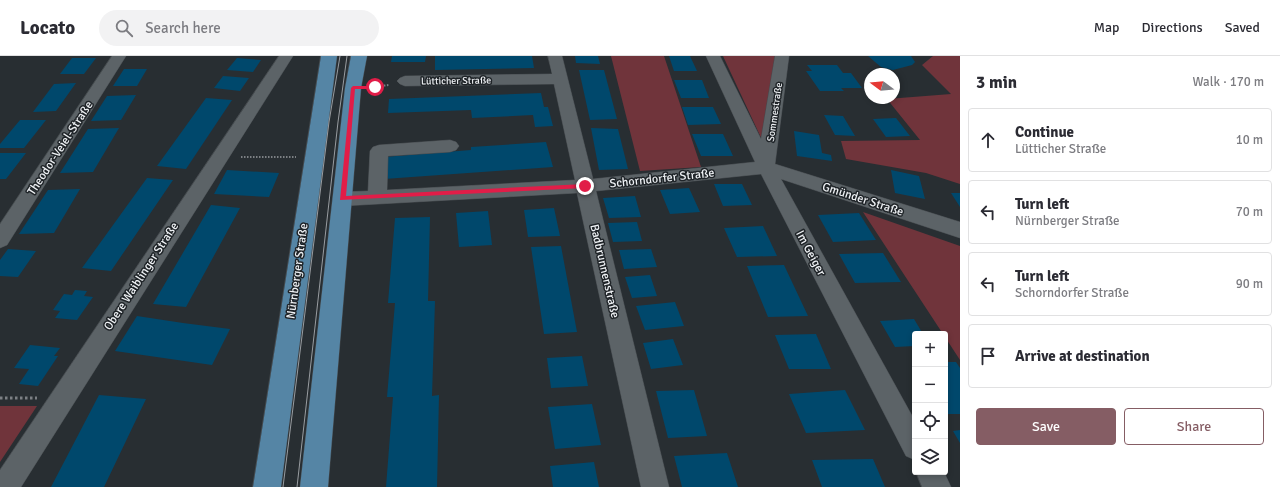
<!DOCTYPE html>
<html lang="en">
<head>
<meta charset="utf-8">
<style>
	body { margin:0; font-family:Signika,sans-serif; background:#f2f2f3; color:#2b2b33 }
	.controls { position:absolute; right:12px; bottom:12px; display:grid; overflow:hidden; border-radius:4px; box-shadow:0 2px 6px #0003 }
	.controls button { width:36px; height:36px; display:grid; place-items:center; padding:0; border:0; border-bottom:1px solid #e1e1e2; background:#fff; color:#2b2b33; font:20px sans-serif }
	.compass { position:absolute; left:864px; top:12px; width:36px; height:36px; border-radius:50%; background:#fff; box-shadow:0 2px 6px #0003; rotate:286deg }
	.stop { position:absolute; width:12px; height:12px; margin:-9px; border:3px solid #e11d48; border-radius:50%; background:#fff }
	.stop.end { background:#e11d48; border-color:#fff; box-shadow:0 1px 4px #0008 }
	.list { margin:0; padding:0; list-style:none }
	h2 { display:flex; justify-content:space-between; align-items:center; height:52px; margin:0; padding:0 16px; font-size:17px }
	h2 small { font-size:13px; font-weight:400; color:#7c7c81 }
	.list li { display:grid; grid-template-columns:26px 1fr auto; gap:12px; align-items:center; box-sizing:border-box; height:64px; margin:0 8px 8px; padding:0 8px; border:1px solid #e1e1e2; border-radius:4px }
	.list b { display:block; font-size:15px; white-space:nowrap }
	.list p { margin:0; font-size:13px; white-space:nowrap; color:#7c7c81 }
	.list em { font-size:13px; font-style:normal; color:#7c7c81 }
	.actions { display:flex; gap:8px; padding:12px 16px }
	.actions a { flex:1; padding:9px 0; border:1px solid #855d64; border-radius:4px; text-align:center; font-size:14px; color:#855d64 }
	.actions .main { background:#855d64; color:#fff }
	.icon { flex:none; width:22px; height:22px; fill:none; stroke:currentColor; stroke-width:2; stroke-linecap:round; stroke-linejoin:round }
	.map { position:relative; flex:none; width:960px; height:431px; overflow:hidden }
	header { display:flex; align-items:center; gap:24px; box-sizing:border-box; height:56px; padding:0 20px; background:#fff; border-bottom:1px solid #e1e1e2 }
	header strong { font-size:19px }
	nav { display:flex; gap:22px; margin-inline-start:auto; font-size:14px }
	.search { width:280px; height:36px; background:#f2f2f3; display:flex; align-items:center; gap:10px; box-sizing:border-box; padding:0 14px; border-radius:22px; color:#7c7c81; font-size:15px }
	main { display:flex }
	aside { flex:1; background:#fff }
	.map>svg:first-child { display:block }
	.green { fill:#70343b }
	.building { fill:#00486c }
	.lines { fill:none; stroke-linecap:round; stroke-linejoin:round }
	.minor-casing { stroke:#464b4f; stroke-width:1 }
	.major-casing { stroke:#464b4f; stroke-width:1 }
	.path-far1 { stroke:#7c8084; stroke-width:2; stroke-dasharray:1.5 1.5; stroke-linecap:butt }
	.path { stroke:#7c8084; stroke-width:3; stroke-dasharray:2.5 2.5; stroke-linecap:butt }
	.minor { fill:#5c6367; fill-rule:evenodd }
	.major { fill:#5585a5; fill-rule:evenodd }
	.tram { stroke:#999da1; stroke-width:1 }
	.route { fill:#e11d48 }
	.labels { text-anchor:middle; stroke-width:3; stroke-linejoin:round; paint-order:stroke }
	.far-street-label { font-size:10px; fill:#eff2f5; stroke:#1f2428 }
	.street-label { font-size:12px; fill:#eff2f5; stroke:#1f2428 }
</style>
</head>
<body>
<header>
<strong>Locato</strong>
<div class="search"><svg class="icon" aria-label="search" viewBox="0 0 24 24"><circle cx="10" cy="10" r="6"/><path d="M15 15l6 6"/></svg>Search here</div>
<nav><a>Map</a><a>Directions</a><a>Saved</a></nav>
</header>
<main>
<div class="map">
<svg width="960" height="431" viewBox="0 0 960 431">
	<rect width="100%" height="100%" fill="#282e32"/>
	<path class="green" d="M611,0H664L701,111L640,115Z
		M723,0H775L763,86Z
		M933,0H960V128L926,117L846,103L841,85L920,84L887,43L951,38L922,9Z
		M863,156L960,190V304L945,281V278H943Z
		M0,350H37L0,406Z"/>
	<path class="building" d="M392,0H426L425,6H391Z
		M435,0H532L534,12L435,14Z
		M575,0H598L600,8L576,7Z
		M669,0H690L697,15H674Z
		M868,0H911L915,6L912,9L893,14L881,11Z
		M72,2H96L84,18H60Z
		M237,2L261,4L253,16L227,14Z
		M807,9H837L843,17H851L862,32H841L844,35H820L806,15H812Z
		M124,13H147L137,30H113Z
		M579,14H604L617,63L590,64Z
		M223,20L249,22L240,35L214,32Z
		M674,24H702L709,42H681Z
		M76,27L56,55L33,56L54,28Z
		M541,37L544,51H548L553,70L535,71L533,59L472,62L471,54L388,57L389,43Z
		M136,39L121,64L91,65L107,40Z
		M206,42L232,44L186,113L157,110Z
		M682,51H713L721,68L688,69Z
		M824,59L843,60L855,80L835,79Z
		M896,62L910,80L886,81L873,63Z
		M20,64H46L24,92H0V88Z
		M119,72L93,116L60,117L88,73Z
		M591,72L618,73L628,113L599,114Z
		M794,75L819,79L822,97L831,99L832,105L797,100Z
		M692,78H723L733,100H701Z
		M546,86L553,111L384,123V101L471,94V91Z
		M0,97H26L6,123H0Z
		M227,114L279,117L269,141L214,138Z
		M891,114L919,120L925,143L895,137Z
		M147,122L173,124L111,215L82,212Z
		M714,128H742L752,149L723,150Z
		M689,132L700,156L670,158L660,134Z
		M80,133L54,177L19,178L48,134Z
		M951,137H960V151Z
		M635,140L641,161L609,162L603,142Z
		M211,149L240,152L186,251L153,248Z
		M554,152L560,180L528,181L524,154Z
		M488,155L492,189L459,191L456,157Z
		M859,157L876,184L833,186L818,159Z
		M430,161L428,245H435L432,340L439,339L437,431H386L393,341H387L395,247H388L395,162Z
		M637,166L642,185L613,186L608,167Z
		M763,170L777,200L737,201L724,172Z
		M561,190L577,276L544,278L531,191Z
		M8,193L36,195L18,221L0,220V204Z
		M651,193L657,211L624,213L619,194Z
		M883,197L901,226L855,227L839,198Z
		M784,209L808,260L768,261L747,210Z
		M650,219L657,240L632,242L625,221Z
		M75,234L87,235L84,240L93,241L77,264L55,262L60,255L53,254L64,238L72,239Z
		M675,246L684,270L645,274L636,250Z
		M137,260L183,267L230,273L212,309L115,295Z
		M914,263L923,278H915V290L895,291L880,265Z
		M816,278L831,313H789L775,279Z
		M673,283L683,309L651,313L643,287Z
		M30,289L60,292L54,300H58L38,330L19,328L29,313L14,312Z
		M582,300L588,330L551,332L547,302Z
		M945,306H956L960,312V358H945Z
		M694,334L707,380L668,382L656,335Z
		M845,334L865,374L806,377L789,338Z
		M99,339L146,343L104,431H51Z
		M592,348L601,389L555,393L548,351Z
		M960,374V387L953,375Z
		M727,397L738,431H682L674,400Z
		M873,403L885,431H822L812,404Z
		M594,406L599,431H553L550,410Z"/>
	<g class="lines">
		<g class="minor-casing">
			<path id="minor" d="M112,0H126L7,189L0,192V168Z
				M279,0H293L21,431H0V414Z
				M548,0H562L593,123L755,106L706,0H720L761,83L775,0H789L775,108L960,166V182L781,123L915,365V404L906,400L761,118L596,135L669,431H641L577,137L342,150L335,148L333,143L335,138L342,136L368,135L370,95L373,91L379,89L450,84L456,86L459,90L456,94L450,96L388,100L387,134L575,124L554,28L405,30L400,28L397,25L400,22L405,20L552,18Z
				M916,416H944L951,431H922Z"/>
		</g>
		<g class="major-casing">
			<path id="major" d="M321,0H337L281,431H253Z
				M351,0H367L361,32L328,431H300L345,32Z"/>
		</g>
		<path class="path-far1" d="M372,31L389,29
			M241,101H296"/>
		<path class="path" d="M0,342H37"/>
		<use href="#minor" class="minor"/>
		<use href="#major" class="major"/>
		<path class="tram" d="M283,431L329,66L340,0
			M297,431L338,66L347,0"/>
	</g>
	<path class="route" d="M353,30H375L378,31L375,33H355L346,140L585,128L588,130L585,132L340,144L351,32Z"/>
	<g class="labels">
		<g class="far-street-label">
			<text transform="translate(456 24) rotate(-1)" y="4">Lütticher Straße</text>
			<text transform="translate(774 56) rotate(-82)" y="4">Sommestraße</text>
		</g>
		<g class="street-label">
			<text transform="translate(60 92) rotate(-57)" y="4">Theodor-Veiel-Straße</text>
			<text transform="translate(662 122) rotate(-6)" y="4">Schorndorfer Straße</text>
			<text transform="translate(863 143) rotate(18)" y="4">Gmünder Straße</text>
			<text transform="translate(811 197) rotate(62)" y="4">Im Geiger</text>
			<text transform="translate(297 215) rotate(-82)" y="4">Nürnberger Straße</text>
			<text transform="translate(605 215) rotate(77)" y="4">Badbrunnenstraße</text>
			<text transform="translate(141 220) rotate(-57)" y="4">Obere Waiblinger Straße</text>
		</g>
	</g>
</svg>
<div class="controls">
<button>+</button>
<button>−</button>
<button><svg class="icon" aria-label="locate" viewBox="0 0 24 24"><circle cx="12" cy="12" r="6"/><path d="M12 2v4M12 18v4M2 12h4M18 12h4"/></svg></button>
<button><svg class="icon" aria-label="layers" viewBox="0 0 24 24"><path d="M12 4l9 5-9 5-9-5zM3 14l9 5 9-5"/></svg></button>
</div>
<svg class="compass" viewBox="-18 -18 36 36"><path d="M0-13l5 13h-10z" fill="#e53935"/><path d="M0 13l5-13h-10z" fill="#7c7c81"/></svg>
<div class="stop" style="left:375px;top:31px"></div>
<div class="stop end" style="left:585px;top:130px"></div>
</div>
<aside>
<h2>3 min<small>Walk · 170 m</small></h2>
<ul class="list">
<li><svg class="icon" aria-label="ahead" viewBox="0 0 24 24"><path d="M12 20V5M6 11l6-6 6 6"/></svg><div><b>Continue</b><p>Lütticher Straße</p></div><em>10 m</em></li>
<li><svg class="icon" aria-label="left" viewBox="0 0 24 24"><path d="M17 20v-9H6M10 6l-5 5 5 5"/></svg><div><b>Turn left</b><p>Nürnberger Straße</p></div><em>70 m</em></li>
<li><svg class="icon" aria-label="left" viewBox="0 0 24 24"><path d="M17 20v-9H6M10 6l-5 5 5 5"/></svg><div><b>Turn left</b><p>Schorndorfer Straße</p></div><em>90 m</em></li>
<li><svg class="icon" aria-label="arrive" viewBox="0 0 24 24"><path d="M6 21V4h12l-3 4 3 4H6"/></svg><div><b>Arrive at destination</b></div></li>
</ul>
<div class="actions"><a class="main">Save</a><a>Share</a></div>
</aside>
</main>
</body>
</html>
